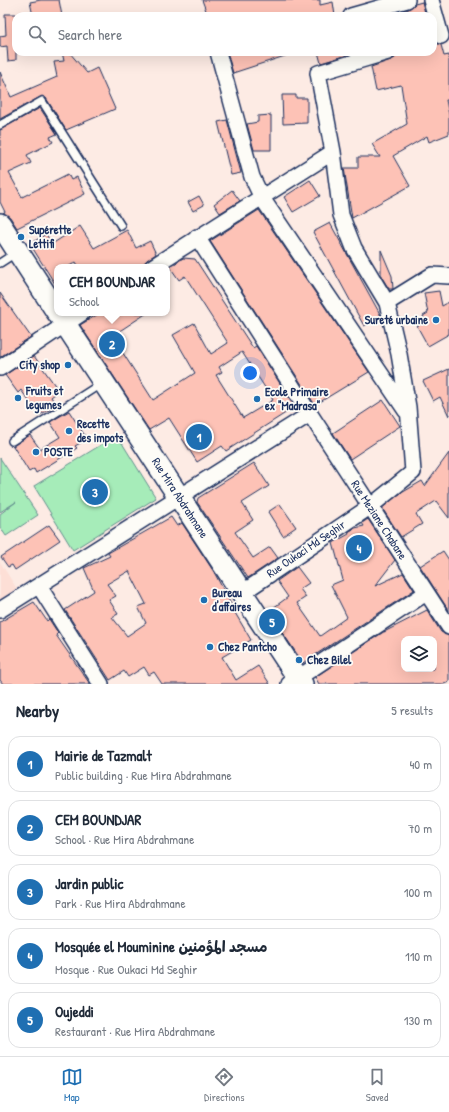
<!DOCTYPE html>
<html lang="en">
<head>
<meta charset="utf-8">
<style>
	body { margin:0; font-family:"Patrick Hand","Playpen Sans Arabic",sans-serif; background:#f2f2f3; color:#1f2937 }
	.controls { position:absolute; right:12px; bottom:12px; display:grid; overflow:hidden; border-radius:8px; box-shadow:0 4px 16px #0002 }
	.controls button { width:36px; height:36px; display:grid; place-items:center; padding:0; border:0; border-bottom:1px solid #e0e1e3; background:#fff; color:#1f2937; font:20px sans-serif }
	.you { position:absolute; left:250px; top:373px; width:14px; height:14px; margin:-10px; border:3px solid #fff; border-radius:50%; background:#1a73e8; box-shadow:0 0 0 6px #1a73e833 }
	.badge { display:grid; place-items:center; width:26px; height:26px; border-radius:50%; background:#1f6fb2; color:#fff; font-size:13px; font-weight:700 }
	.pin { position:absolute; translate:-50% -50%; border:2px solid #fff; box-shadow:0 1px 4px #0006 }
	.popup { position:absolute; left:54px; top:264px; width:116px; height:52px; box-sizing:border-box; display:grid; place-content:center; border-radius:8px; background:#fff; filter:drop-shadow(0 1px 3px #0005); font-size:13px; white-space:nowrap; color:#747a83 }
	.popup b { font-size:15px; color:#1f2937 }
	.popup::after { content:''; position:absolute; left:50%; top:100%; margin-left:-8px; border:8px solid transparent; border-top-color:#fff }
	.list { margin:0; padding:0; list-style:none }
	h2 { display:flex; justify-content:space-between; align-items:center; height:52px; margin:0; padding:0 16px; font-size:17px }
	h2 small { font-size:13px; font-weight:400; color:#747a83 }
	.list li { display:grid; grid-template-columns:26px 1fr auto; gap:12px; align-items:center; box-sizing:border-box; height:56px; margin:0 8px 8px; padding:0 8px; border:1px solid #e0e1e3; border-radius:12px }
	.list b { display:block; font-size:15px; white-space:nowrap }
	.list p { margin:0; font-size:13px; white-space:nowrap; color:#747a83 }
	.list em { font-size:13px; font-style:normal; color:#747a83 }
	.icon { flex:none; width:22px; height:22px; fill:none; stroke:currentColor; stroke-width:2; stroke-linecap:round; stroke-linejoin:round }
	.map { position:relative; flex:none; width:449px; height:684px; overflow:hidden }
	.search { position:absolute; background:#fff; box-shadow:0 4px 16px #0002; left:12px; right:12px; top:12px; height:44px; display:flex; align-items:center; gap:10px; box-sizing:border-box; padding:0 14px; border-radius:12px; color:#747a83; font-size:15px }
	.sheet { height:372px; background:#fff }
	nav { display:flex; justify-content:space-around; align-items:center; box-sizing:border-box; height:56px; border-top:1px solid #e0e1e3; background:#fff; font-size:11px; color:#747a83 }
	nav a { display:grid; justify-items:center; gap:2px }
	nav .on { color:#1f6fb2 }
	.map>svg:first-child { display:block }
	.built { fill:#fddfd6 }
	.green { fill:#a6ecb9; stroke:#608e8c }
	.building { fill:#fdc2b6; stroke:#1b2f5e; fill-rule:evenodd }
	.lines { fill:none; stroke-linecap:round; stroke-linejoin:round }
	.service-casing { stroke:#1b2f5e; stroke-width:10 }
	.minor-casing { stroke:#1b2f5e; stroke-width:18 }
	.secondary-casing { stroke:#1b2f5e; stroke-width:24 }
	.service { stroke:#fdfcf7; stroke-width:7 }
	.minor { stroke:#fdfcf7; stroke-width:15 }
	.secondary { stroke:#fdfcf7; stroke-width:21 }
	.poi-dot { fill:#1f6fb2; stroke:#fdfcf7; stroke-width:1.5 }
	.labels { text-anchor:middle; stroke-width:3.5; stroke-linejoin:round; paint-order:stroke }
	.poi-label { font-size:12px; font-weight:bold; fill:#1b2f5e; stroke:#fdfcf7; text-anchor:start }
	.street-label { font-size:12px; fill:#1b2f5e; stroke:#fdfcf7 }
</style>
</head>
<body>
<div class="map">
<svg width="449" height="684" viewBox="0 0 449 684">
	<rect width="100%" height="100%" fill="#fdebe4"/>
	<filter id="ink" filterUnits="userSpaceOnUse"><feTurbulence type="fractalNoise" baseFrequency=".025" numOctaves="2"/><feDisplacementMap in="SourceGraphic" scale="8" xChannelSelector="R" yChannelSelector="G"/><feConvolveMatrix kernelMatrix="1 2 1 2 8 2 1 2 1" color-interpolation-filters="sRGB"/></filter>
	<g filter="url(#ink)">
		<path class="built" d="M0,562L17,589L0,600Z"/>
		<path class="green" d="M117,435L156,498L73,550L34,486Z
			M0,458L38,515L6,536L0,527V514L16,502L0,512Z"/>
		<path class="building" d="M41,0H59L62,16H33L30,2Z
			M202,0H320V5L333,2L335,16H208Z
			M422,2L426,16H384L409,9L415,4Z
			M5,14H16V60L8,61L7,46L0,47V36L6,35Z
			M433,40L441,45L444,56L449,55V100H446L449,115V134L429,142L427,136L393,156L410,186L352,218L344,168H358V157H380L372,144L407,124L401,85L376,91L371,67L391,60L395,58L397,52H433Z
			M62,52H69L87,73L97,68L115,109L66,130L46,98L42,96L0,119V72L11,97L57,77L54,62L64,61Z
			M227,52H291V54L233,73Z
			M318,52H350L351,54L321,63Z
			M282,95H296V98H307V123L283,124Z
			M40,108L57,134L50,137L53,142L27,155L31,163L9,173L22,197L68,174L71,180L77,177L85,194L17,228L10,217L3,213L5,212L0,202V130Z
			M271,115V150H254L247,124L258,122V116Z
			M227,120L241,173L231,175L218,122Z
			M310,180L320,196L293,212L284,197Z
			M232,190L240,201L220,213L214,204Z
			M199,196L204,205L193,211L188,202Z
			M259,210L369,372L315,405L210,241Z
			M330,223L380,314L381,317L364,326L313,232Z
			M80,226L94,248L127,230L136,248L150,241L156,254L147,260L143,267H79L76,262L68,267H57V287L30,244L46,234L52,244Z
			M381,250L392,276L393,289H389L381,276Z
			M183,258L195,259L253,348L256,346L295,407L226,451L222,446L197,462L169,418L149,430L80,325L100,313H147L112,336L153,400L195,373L173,335L194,323L211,354L228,343L185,276L179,280L170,267ZM242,352L273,400L243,418L216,375L222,372L219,367Z
			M439,291L442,306L449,302V334L428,346L417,326L425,321L423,316L428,313L424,293Z
			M0,293L31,337L0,357Z
			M34,356L59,391L51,397L57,406L39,415L21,390L18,393L5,375Z
			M449,369V416L440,397L433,401L423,381Z
			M383,400L400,426L350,459L333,433Z
			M69,411L87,439L75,446L77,448L36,473L34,469L29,472L13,446L30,435L40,449L60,437L50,422Z
			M449,453V518L436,501L416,514L422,524L401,537L382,508L398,495L422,481L425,486Z
			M254,463L269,486L242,503L253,520L235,532L253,558L270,547L278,558L248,578L197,502L198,498Z
			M280,504L296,527L283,536L268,512Z
			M171,517L177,526L182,523L214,572L232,606H231L251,640L222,657L236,680L258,666L270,684H162L154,672L149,675L144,667L128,677L124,671L110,680L65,610L94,591L84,568L110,556L108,553ZM129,571L146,604L138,607L146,623L127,636L112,617L118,614L109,600L116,596L107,584Z
			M368,519L395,560L375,586L403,573L414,590L303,663L274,620L279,616L273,608L288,597L277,581L297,567L309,583L300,589L306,597L297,603L320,636L347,617L331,585L343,580L333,543L349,534L348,532L355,528L364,526L362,523Z
			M49,525L60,540L15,570L12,565L8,567L1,557Z
			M443,551L449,560V611L420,566Z
			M34,602L47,621L49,619L58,633L56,635L90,684H3L0,680V622Z
			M427,610L441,632L449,636V682L444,684H319L315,677L385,631L384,632ZM404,639H434V669H404Z"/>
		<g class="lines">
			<g class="service-casing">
				<path id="service" d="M0,125L42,101L121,226
					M0,263L17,252
					M12,441L102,383"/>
			</g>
			<g class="minor-casing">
				<path id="minor" d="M431,0L441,36
					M351,16L407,0
					M218,52L252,177L262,198L406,411
					M197,237L310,414L449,627
					M152,267L333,152
					M387,303L432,275L449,276
					M0,368L82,313
					M39,586L101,684
					M242,593L371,506L413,472L408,407L399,354L387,303L354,248L341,215L333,152L318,73L388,52
					M0,610L310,414
					M289,684L426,593"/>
			</g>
			<g class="secondary-casing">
				<path id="secondary" d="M0,224L57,312
					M58,313L302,684"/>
			</g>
			<use href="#service" class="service"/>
			<use href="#minor" class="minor"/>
			<use href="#secondary" class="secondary"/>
		</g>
	</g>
	<g class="poi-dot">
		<circle cx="21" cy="237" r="4"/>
		<circle cx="436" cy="320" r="4"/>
		<circle cx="68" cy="365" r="4"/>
		<circle cx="18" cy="398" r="4"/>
		<circle cx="257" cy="399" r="4"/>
		<circle cx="69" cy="431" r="4"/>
		<circle cx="36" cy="452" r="4"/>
		<circle cx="204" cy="600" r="4"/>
		<circle cx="210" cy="647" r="4"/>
		<circle cx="299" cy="660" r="4"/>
	</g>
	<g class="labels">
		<g class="poi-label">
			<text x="29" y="234">Supérette<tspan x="29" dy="14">Lettifi</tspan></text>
			<text x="428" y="324" text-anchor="end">Sureté urbaine</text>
			<text x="60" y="369" text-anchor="end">City shop</text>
			<text x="26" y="395">Fruits et<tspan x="26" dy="14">legumes</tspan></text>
			<text x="265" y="396">Ecole Primaire<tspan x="265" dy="14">ex "Madrasa"</tspan></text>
			<text x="77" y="428">Recette<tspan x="77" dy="14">des impots</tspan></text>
			<text x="44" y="456">POSTE</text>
			<text x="212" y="597">Bureau<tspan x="212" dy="14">d'affaires</tspan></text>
			<text x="218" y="651">Chez Pantcho</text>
			<text x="307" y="664">Chez Bilel</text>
		</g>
		<g class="street-label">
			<text transform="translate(180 498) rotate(57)" y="4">Rue Mira Abdrahmane</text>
			<text transform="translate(379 520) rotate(57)" y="4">Rue Meziane Chabane</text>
			<text transform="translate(306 549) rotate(-34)" y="4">Rue Oukaci Md Seghir</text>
		</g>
	</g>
</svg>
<div class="controls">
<button><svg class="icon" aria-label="layers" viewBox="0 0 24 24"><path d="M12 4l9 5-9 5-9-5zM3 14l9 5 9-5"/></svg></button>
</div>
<div class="you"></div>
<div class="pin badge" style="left:199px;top:437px">1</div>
<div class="pin badge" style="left:112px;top:344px">2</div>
<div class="popup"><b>CEM BOUNDJAR</b>School</div>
<div class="pin badge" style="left:95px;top:492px">3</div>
<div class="pin badge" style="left:359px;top:548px">4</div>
<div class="pin badge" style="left:272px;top:622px">5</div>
<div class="search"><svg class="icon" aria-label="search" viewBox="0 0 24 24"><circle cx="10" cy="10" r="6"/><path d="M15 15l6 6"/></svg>Search here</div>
</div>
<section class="sheet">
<h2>Nearby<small>5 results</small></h2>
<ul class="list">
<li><span class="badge">1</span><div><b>Mairie de Tazmalt</b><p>Public building · Rue Mira Abdrahmane</p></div><em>40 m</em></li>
<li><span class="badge">2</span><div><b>CEM BOUNDJAR</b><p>School · Rue Mira Abdrahmane</p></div><em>70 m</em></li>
<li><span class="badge">3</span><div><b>Jardin public</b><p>Park · Rue Mira Abdrahmane</p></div><em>100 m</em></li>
<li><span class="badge">4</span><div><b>Mosquée el Mouminine مسجد المؤمنين</b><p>Mosque · Rue Oukaci Md Seghir</p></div><em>110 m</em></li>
<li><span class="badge">5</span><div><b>Oujeddi</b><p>Restaurant · Rue Mira Abdrahmane</p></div><em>130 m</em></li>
</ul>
</section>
<nav>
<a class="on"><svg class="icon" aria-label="map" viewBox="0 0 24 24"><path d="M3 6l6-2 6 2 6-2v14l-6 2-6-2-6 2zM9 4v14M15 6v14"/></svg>Map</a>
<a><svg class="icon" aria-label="directions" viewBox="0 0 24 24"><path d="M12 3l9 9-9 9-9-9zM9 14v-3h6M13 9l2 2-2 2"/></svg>Directions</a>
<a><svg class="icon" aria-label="saved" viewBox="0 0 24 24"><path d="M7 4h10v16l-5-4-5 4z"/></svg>Saved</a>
</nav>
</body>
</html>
